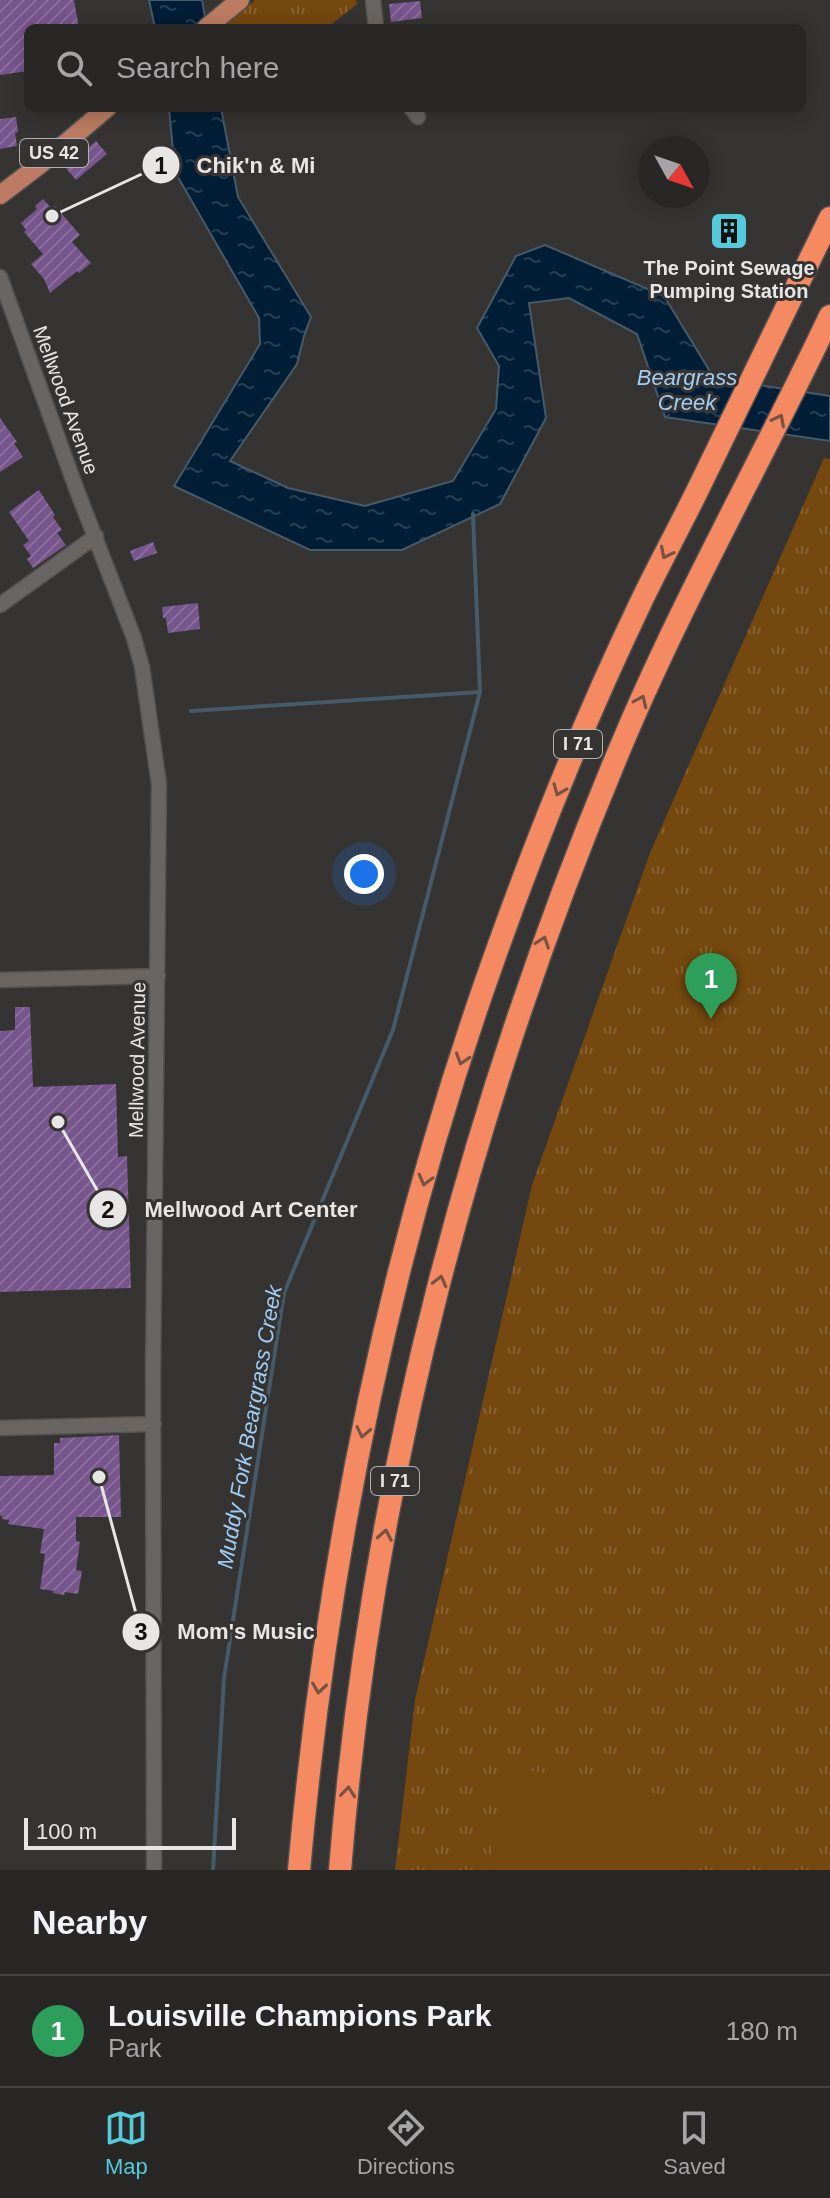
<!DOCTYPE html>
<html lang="en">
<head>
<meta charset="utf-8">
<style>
	body { margin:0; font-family:Helvetica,sans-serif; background:#302f2e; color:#f1f3f6 }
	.compass { position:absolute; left:638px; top:136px; width:72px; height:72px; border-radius:50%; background:#282726; box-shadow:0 4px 20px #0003; rotate:130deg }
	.scale { position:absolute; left:24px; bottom:20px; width:212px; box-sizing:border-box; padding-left:8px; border:4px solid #e7e6e5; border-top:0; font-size:22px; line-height:28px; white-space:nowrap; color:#e7e6e5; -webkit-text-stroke:6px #363432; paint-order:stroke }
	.you { position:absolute; left:364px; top:874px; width:28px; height:28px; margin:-20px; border:6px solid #fff; border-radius:50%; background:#1a73e8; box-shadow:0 0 0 12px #1a73e833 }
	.badge { display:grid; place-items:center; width:52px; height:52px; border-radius:50%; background:#53cbda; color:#fff; font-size:26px; font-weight:700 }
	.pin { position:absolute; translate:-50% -66px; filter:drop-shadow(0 2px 4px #0008) }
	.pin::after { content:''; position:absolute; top:42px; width:28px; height:24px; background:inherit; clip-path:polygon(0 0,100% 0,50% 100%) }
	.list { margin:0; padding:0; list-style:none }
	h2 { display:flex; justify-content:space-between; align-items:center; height:104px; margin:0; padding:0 32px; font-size:34px }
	h2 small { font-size:26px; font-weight:400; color:#a5a5a7 }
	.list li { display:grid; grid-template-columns:52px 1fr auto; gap:24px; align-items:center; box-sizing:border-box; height:112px; padding:0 32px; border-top:2px solid #444443 }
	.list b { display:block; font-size:30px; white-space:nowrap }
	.list p { margin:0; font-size:26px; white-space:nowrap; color:#a5a5a7 }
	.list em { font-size:26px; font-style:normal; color:#a5a5a7 }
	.icon { flex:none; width:44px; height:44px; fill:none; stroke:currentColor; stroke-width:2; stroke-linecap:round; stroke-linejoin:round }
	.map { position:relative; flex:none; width:830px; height:1870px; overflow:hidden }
	.search { position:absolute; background:#282726; box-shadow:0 4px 20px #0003; left:24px; right:24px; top:24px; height:88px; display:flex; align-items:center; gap:20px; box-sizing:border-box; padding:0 28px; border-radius:12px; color:#a5a5a7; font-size:30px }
	.sheet { height:216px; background:#282726 }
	nav { display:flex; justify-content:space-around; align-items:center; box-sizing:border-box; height:112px; border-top:2px solid #444443; background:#282726; font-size:22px; color:#a5a5a7 }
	nav a { display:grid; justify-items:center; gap:4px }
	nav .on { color:#53cbda }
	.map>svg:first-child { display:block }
	.grass { fill:url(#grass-tufts) }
	.pitch { fill:#74480f }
	.water { fill:url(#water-ripples); stroke:#465a6a; stroke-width:2 }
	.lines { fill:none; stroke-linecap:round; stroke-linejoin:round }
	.stream { stroke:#465a6a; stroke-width:4 }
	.building { fill:url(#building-hatch) }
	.minor-casing { stroke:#52514f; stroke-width:17 }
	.major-casing { stroke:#52514f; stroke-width:21 }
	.highway-casing { stroke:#52514f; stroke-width:25 }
	.minor { stroke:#686563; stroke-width:14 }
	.major { stroke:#bc7b62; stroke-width:18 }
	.highway { stroke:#f48962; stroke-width:22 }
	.oneway { stroke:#785243 }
	.labels { text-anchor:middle; stroke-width:6; stroke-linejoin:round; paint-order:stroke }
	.shield { fill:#363432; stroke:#b2b1af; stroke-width:2 }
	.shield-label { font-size:18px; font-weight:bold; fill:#e7e6e5 }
	.poi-label { font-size:20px; font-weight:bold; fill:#e7e6e5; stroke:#363432 }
	.street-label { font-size:20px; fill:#e7e6e5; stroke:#363432 }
	.water-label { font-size:22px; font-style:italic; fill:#a0cdf6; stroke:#363432 }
	.leader { fill:none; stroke:#e7e6e5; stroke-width:3 }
	.callout-dot { fill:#e7e6e5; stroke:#363432; stroke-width:3 }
	.mark-label { font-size:24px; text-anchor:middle; font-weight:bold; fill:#111 }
	.callout-label { font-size:22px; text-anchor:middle; font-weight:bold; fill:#e7e6e5; stroke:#363432; stroke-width:6; stroke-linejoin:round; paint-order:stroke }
</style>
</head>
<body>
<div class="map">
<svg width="830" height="1870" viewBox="0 0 830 1870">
	<defs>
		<pattern id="grass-tufts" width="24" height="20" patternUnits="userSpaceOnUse" patternTransform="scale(2)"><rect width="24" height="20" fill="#74480f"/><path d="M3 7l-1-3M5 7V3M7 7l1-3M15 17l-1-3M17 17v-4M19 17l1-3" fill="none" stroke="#886232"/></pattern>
		<pattern id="water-ripples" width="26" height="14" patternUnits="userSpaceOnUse" patternTransform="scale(2)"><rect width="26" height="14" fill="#011e36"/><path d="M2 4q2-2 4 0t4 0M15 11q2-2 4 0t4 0" fill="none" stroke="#263f53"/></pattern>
		<pattern id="building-hatch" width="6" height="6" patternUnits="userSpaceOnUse" patternTransform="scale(2)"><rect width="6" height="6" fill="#77558d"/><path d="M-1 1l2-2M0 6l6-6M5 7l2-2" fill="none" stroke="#8a6d9d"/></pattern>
	</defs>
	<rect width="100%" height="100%" fill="#363432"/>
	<path class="grass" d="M255,0H356L357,4L327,28H222Z
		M824,458L830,459V1870H395L415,1700L532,1185L650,853Z"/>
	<path class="pitch" d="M509,1767L698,1801L686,1870H490Z"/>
	<path class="water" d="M149,0H202L207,28H155Z
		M169,108H221L238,197L311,317L304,336L297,364L230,461L288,488L365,506L453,481L496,409L499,366L477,328L516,256L545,245L664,296L714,378L830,396V441L665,417L637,334L569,298L529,303L546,418L500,504L402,550H310L174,486L260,344L259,318L175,172Z"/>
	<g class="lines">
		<path class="stream" d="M191,711L480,692
			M213,1870L224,1678L284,1293L393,1030L480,692L473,514"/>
	</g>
	<path class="building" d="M0,0H74L79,28H28V71L0,75Z
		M420,1L422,18L391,22L389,4Z
		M16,117L18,132L15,133L17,146L0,149V119Z
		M96,141L107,154L76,180L65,167Z
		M43,199L52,209L55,206L80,235L72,242L91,263L79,273L77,271L50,293L44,279L31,264L43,254L24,232L26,230L21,223L37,209L35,206Z
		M721,219L743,228L738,243L715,233Z
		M0,418L17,442L14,443L23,457L0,472Z
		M39,490L55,515L53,517L62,530L57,533L66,545L33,568L27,559L31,556L23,545L29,541L9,512Z
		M153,542L157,553L134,561L130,551Z
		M198,603L200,629L168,633L166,618H163L162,607Z
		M15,1007H30L33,1087L116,1084L118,1157L127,1156L131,1288L0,1292V1031L15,1030Z
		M119,1435L121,1517H76V1541L80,1542L76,1570L82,1571L78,1594L65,1592L64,1595L53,1593L54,1591L40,1589L45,1554L40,1553L44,1529L8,1524L9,1520L2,1519V1516H0V1476L54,1475V1443H60V1438Z"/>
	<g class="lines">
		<g class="minor-casing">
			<path id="minor" d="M373,0L376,28
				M411,108L418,117
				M0,277L76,488L134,638L142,667L159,784L153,1374L154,1870
				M0,605L96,536
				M0,980L158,976
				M0,1428L154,1424"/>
		</g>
		<g class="major-casing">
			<path id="major" d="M206,28L240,0
				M0,195L42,163L107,108"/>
		</g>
		<g class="highway-casing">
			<path id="highway" d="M299,1870C327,1558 390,1248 496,953C538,835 586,717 640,604C660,562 683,521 703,479C745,392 787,305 830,218
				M340,1870C371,1481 472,1098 624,739C685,595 763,458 830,316"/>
		</g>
		<use href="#minor" class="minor"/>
		<use href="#major" class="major"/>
		<use href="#highway" class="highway"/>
	</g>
	<defs><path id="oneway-chevron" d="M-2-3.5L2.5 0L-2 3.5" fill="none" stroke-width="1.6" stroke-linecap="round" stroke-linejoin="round" transform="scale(2)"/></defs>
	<g class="oneway">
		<use href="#oneway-chevron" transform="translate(779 420) rotate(-63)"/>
		<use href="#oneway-chevron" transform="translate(666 553) rotate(117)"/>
		<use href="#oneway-chevron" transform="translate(641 701) rotate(-66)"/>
		<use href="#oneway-chevron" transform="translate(559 790) rotate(112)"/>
		<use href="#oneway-chevron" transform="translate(543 942) rotate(-71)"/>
		<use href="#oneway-chevron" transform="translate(462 1059) rotate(108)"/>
		<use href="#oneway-chevron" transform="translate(425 1180) rotate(105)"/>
		<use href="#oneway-chevron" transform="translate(440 1281) rotate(-76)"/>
		<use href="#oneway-chevron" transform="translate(363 1432) rotate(102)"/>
		<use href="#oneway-chevron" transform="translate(385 1535) rotate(-80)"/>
		<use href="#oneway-chevron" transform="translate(319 1688) rotate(98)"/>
		<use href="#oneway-chevron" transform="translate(348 1792) rotate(-84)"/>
	</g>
	<defs>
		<g id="building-square" transform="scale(2)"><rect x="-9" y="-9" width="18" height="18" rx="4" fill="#53cbda" stroke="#363432"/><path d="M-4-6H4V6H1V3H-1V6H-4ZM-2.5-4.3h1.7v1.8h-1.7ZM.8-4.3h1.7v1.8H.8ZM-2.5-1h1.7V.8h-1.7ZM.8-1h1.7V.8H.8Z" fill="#111"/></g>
	</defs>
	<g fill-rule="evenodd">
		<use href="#building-square" x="729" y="231"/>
	</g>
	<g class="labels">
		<g class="shield">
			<rect x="20" y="139" width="68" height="28" rx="6"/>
			<rect x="554" y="730" width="48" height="28" rx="6"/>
			<rect x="371" y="1467" width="48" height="28" rx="6"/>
		</g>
		<g class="shield-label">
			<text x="54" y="159">US 42</text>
			<text x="578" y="750">I 71</text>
			<text x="395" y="1487">I 71</text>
		</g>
		<g class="poi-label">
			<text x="729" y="275">The Point Sewage<tspan x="729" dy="23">Pumping Station</tspan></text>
		</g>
		<g class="street-label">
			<text transform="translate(66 400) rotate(70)" y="7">Mellwood Avenue</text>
			<text transform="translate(137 1060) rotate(-89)" y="7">Mellwood Avenue</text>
		</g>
		<g class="water-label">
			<text x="687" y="385">Beargrass<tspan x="687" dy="25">Creek</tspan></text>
			<text transform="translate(249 1427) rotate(-80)" y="8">Muddy Fork Beargrass Creek</text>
		</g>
	</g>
	<path class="leader" d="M52 216L161 165M58 1122L108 1209M99 1477L141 1632"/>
	<g class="callout-dot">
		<circle cx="52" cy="216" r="8"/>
		<circle cx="58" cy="1122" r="8"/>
		<circle cx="99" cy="1477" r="8"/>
		<circle cx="161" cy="165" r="20"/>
		<circle cx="108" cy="1209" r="20"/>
		<circle cx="141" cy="1632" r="20"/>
	</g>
	<g class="mark-label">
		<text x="161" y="174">1</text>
		<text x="108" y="1218">2</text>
		<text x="141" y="1640">3</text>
	</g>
	<g class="callout-label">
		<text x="256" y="173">Chik'n &amp; Mi</text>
		<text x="251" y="1217">Mellwood Art Center</text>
		<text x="246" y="1639">Mom's Music</text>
	</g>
</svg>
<svg class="compass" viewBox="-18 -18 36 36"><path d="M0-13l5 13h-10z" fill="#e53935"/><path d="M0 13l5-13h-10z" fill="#a5a5a7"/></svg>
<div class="scale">100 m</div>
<div class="you"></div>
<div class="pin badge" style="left:711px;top:1019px;background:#2e9e5b">1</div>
<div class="search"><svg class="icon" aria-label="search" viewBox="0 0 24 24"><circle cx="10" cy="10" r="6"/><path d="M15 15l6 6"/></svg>Search here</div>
</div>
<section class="sheet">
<h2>Nearby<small></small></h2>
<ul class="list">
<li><span class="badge" style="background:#2e9e5b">1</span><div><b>Louisville Champions Park</b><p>Park</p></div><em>180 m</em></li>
</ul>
</section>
<nav>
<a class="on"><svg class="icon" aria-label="map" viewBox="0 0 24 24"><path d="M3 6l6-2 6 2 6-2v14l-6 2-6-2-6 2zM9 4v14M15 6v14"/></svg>Map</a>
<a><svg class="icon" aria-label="directions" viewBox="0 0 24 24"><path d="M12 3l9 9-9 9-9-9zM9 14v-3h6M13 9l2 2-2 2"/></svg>Directions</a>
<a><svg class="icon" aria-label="saved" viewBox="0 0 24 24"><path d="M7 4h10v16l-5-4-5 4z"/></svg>Saved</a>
</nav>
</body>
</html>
